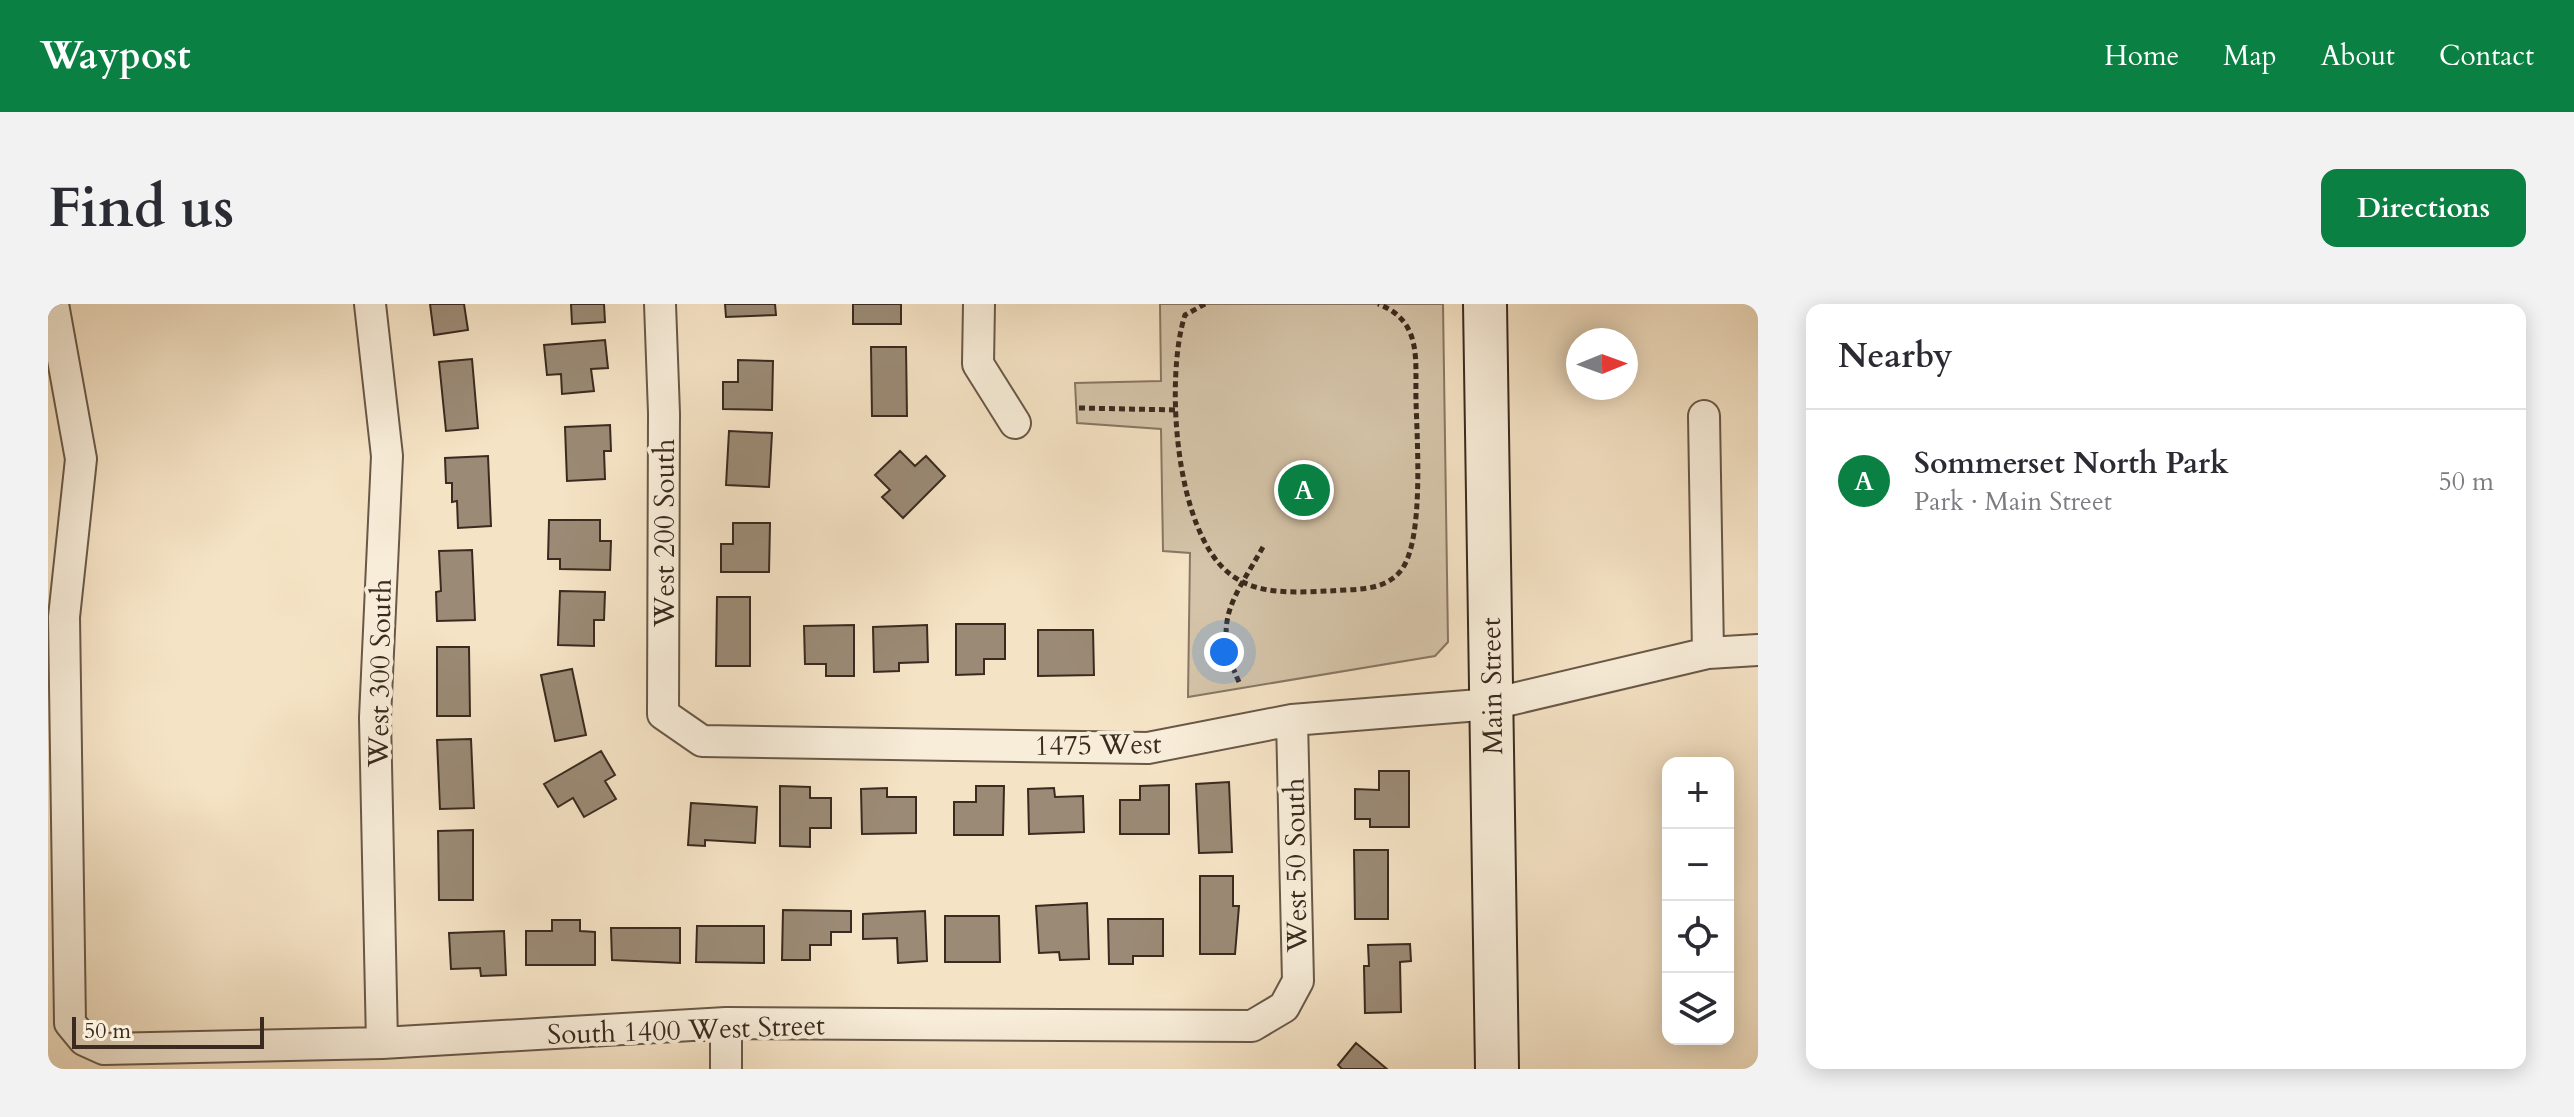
<!DOCTYPE html>
<html lang="en">
<head>
<meta charset="utf-8">
<style>
	body { margin:0; font-family:Cardo,serif; background:#f2f2f3; color:#2b2b33 }
	.controls { position:absolute; right:24px; bottom:24px; display:grid; overflow:hidden; border-radius:16px; box-shadow:0 4px 20px #0003 }
	.controls button { width:72px; height:72px; display:grid; place-items:center; padding:0; border:0; border-bottom:2px solid #e1e1e2; background:#fff; color:#2b2b33; font:40px sans-serif }
	.compass { position:absolute; left:1518px; top:24px; width:72px; height:72px; border-radius:50%; background:#fff; box-shadow:0 4px 20px #0003; rotate:89deg }
	.scale { position:absolute; left:24px; bottom:20px; width:192px; box-sizing:border-box; padding-left:8px; border:4px solid #3a2a1f; border-top:0; font-size:22px; line-height:28px; white-space:nowrap; color:#3a2a1f; -webkit-text-stroke:6px #f8edd9; paint-order:stroke }
	.you { position:absolute; left:1176px; top:348px; width:28px; height:28px; margin:-20px; border:6px solid #fff; border-radius:50%; background:#1a73e8; box-shadow:0 0 0 12px #1a73e833 }
	.badge { display:grid; place-items:center; width:52px; height:52px; border-radius:50%; background:#0b8043; color:#fff; font-size:26px; font-weight:700 }
	.pin { position:absolute; translate:-50% -50%; border:4px solid #fff; box-shadow:0 2px 8px #0006 }
	.list { margin:0; padding:0; list-style:none }
	h2 { display:flex; justify-content:space-between; align-items:center; height:104px; margin:0; padding:0 32px; font-size:34px }
	h2 small { font-size:26px; font-weight:400; color:#7c7c81 }
	.list li { display:grid; grid-template-columns:52px 1fr auto; gap:24px; align-items:center; box-sizing:border-box; height:144px; padding:0 32px; border-top:2px solid #e1e1e2 }
	.list b { display:block; font-size:30px; white-space:nowrap }
	.list p { margin:0; font-size:26px; white-space:nowrap; color:#7c7c81 }
	.list em { font-size:26px; font-style:normal; color:#7c7c81 }
	.icon { flex:none; width:44px; height:44px; fill:none; stroke:currentColor; stroke-width:2; stroke-linecap:round; stroke-linejoin:round }
	.map { position:relative; flex:none; width:1710px; height:765px; overflow:hidden; border-radius:16px }
	header { display:flex; align-items:center; gap:48px; box-sizing:border-box; height:112px; padding:0 40px; background:#0b8043; color:#fff }
	header strong { font-size:38px }
	nav { display:flex; gap:44px; margin-inline-start:auto; font-size:28px }
	.intro { display:flex; align-items:center; justify-content:space-between; box-sizing:border-box; height:192px; padding:0 48px }
	h1 { margin:0; font-size:56px }
	.button { padding:20px 36px; border-radius:16px; background:#0b8043; color:#fff; font-size:28px; font-weight:700 }
	main { display:flex; gap:48px; padding:0 48px }
	aside { flex:1; background:#fff; border-radius:16px; box-shadow:0 4px 20px #0003 }
	.map>svg:first-child { display:block }
	.green { fill:#d5c4a9; stroke:#887764; stroke-width:2 }
	.building { fill:#9b8a75; stroke:#3a2a1f; stroke-width:2 }
	.lines { fill:none; stroke-linecap:round; stroke-linejoin:round }
	.minor-casing { stroke:#695848; stroke-width:34 }
	.secondary-casing { stroke:#3a2a1f; stroke-width:46 }
	.path { stroke:#3a2a1f; stroke-width:5; stroke-dasharray:6 4; stroke-linecap:butt }
	.minor { stroke:#f8edd9; stroke-width:30 }
	.secondary { stroke:#f8edd9; stroke-width:42 }
	.labels { text-anchor:middle; stroke-width:8; stroke-linejoin:round; paint-order:stroke }
	.street-label { font-size:28px; fill:#3a2a1f; stroke:#f8edd9 }
</style>
</head>
<body>
<header>
<strong>Waypost</strong>
<nav><a>Home</a><a>Map</a><a>About</a><a>Contact</a></nav>
</header>
<div class="intro"><h1>Find us</h1><a class="button">Directions</a></div>
<main>
<div class="map">
<svg width="1710" height="765" viewBox="0 0 1710 765">
	<rect width="100%" height="100%" fill="#f5e3c5"/>
	<filter id="stains"><feTurbulence type="fractalNoise" baseFrequency=".0025" numOctaves="4"/><feColorMatrix values="0 0 0 0 .2 0 0 0 0 .09 0 0 0 0 .02 0 0 0 .5 -.17"/></filter>
	<radialGradient id="worn" r=".72"><stop offset=".6" stop-color="#630" stop-opacity="0"/><stop offset="1" stop-color="#630" stop-opacity=".3"/></radialGradient>
	<path class="green" d="M1112,0H1395L1400,338L1387,352L1140,393L1142,249L1115,247L1113,125L1029,119L1027,79L1113,77Z"/>
	<path class="building" d="M382,0H416L420,26L386,31Z
		M523,0H556L557,18L524,20Z
		M677,0H727L728,11L678,13Z
		M805,0H853V20H805Z
		M557,36L560,64L543,65L546,87L514,90L513,70L499,71L496,41Z
		M823,43H858L859,112H824Z
		M424,55L430,124L398,127L391,58Z
		M690,56L725,57L724,106L675,105V78H690Z
		M562,121L563,147H556L557,175L519,177L517,123Z
		M681,127L724,129L721,183L678,181Z
		M852,147L867,162L878,152L897,172L855,214L834,193L842,186L827,171Z
		M440,152L443,222L410,224L409,197L404,198V179H398L397,154Z
		M501,216H552V237H563L562,266L512,265V255H500Z
		M685,219H722L721,268H673V240H685Z
		M424,246L427,316L389,317L388,288L393,287L391,247Z
		M512,287L557,288L556,316H546V342L510,341Z
		M669,293H702V362H668Z
		M908,320H957V355H936V370L908,371Z
		M806,321V372H778V360H757L756,322Z
		M879,321L880,358L851,359V367L826,368L825,323Z
		M990,326H1045L1046,371L990,372Z
		M389,343H421L422,412H389Z
		M524,365L538,431L507,437L493,371Z
		M423,435L426,504L392,505L389,436Z
		M553,447L567,471L557,477L568,495L536,513L525,494L510,503L496,480Z
		M1331,467H1361V523H1322V515H1307V485L1331,486Z
		M1181,478L1184,548L1151,549L1148,480Z
		M1121,481V530H1072V496H1092V482Z
		M732,482L762,483V494H783V524H762V543L732,542Z
		M928,482H956L955,531H906V498H928Z
		M839,484V493H868V529L814,530L813,485Z
		M1006,484L1007,493L1035,492L1036,528L981,530L980,485Z
		M643,499L709,503L707,539L657,536V542L640,541Z
		M425,526V596H391L390,527Z
		M1306,546H1340V615H1307Z
		M1152,572H1185V602H1191L1187,650H1152Z
		M1039,599L1041,655L1012,656L1011,648L991,649L988,602Z
		M735,606L803,607V628H783V641H762V656H734Z
		M877,607L879,657L850,659L849,634L815,635V610Z
		M897,612H951L952,658H897Z
		M1060,615H1115V652H1085V660H1061Z
		M504,616H532V627L547,628V661H478V627H504Z
		M649,622H716V659L648,658Z
		M563,624H632V659L564,656Z
		M456,627L458,671L433,672L432,664L403,665L401,629Z
		M1362,640L1363,657L1352,658L1353,708L1317,709L1316,662H1321L1320,641Z
		M1308,739L1339,765H1294L1290,761Z"/>
	<g class="lines">
		<g class="minor-casing">
			<path id="minor" d="M5,0L33,155L16,313L22,719L36,736L56,745L334,739L678,719L1204,722L1236,703L1250,677L1244,416
				M322,0L339,152L327,414L334,739
				M612,0L616,109L615,410L654,437L1100,444L1244,416L1444,400L1660,349L1710,346
				M931,0L930,60L967,119
				M1656,112L1660,349
				M678,719V765"/>
		</g>
		<g class="secondary-casing">
			<path id="secondary" d="M1437,0L1449,765"/>
		</g>
		<path class="path" d="M1157,0L1137,11C1117,72 1126,227 1182,270C1210,292 1248,288 1281,287C1306,285 1338,288 1354,265C1376,234 1369,137 1368,97C1367,56 1375,17 1330,0
			M1031,104L1130,106
			M1191,378C1163,317 1185,296 1215,243"/>
		<use href="#minor" class="minor"/>
		<use href="#secondary" class="secondary"/>
	</g>
	<g class="labels">
		<g class="street-label">
			<text transform="translate(616 229) rotate(-90)" y="10">West 200 South</text>
			<text transform="translate(331 369) rotate(-89)" y="10">West 300 South</text>
			<text transform="translate(1443 382) rotate(-91)" y="10">Main Street</text>
			<text transform="translate(1050 440) rotate(-1)" y="10">1475 West</text>
			<text transform="translate(1247 561) rotate(-91)" y="10">West 50 South</text>
			<text transform="translate(638 725) rotate(-2)" y="10">South 1400 West Street</text>
		</g>
	</g>
	<rect width="100%" height="100%" filter="url(#stains)"/>
	<rect width="100%" height="100%" fill="url(#worn)"/>
</svg>
<div class="controls">
<button>+</button>
<button>−</button>
<button><svg class="icon" aria-label="locate" viewBox="0 0 24 24"><circle cx="12" cy="12" r="6"/><path d="M12 2v4M12 18v4M2 12h4M18 12h4"/></svg></button>
<button><svg class="icon" aria-label="layers" viewBox="0 0 24 24"><path d="M12 4l9 5-9 5-9-5zM3 14l9 5 9-5"/></svg></button>
</div>
<svg class="compass" viewBox="-18 -18 36 36"><path d="M0-13l5 13h-10z" fill="#e53935"/><path d="M0 13l5-13h-10z" fill="#7c7c81"/></svg>
<div class="scale">50 m</div>
<div class="you"></div>
<div class="pin badge" style="left:1256px;top:186px">A</div>
</div>
<aside>
<h2>Nearby<small></small></h2>
<ul class="list">
<li><span class="badge">A</span><div><b>Sommerset North Park</b><p>Park · Main Street</p></div><em>50 m</em></li>
</ul>
</aside>
</main>
</body>
</html>
